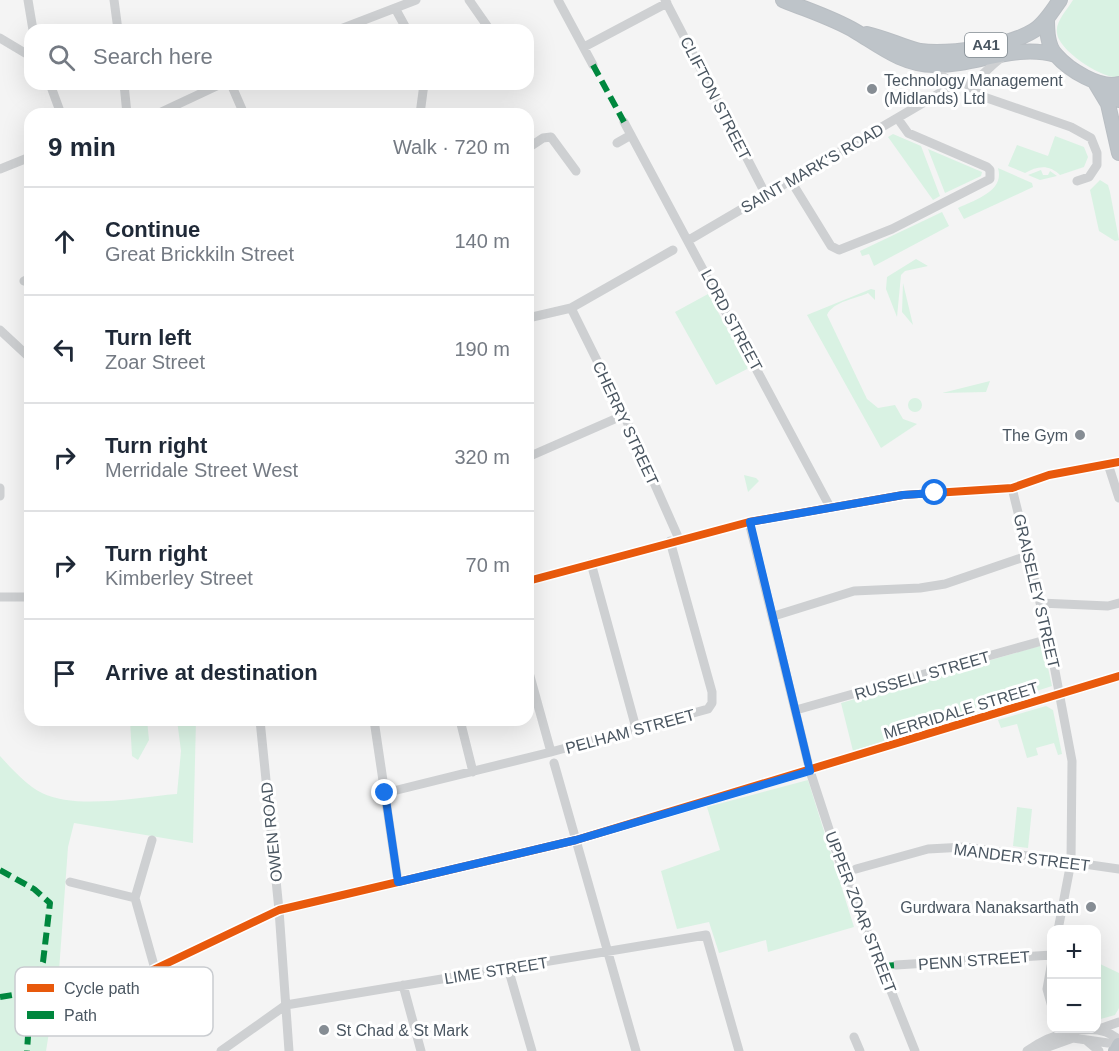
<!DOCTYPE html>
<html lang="en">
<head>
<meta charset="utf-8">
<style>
	body { margin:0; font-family:Arial,sans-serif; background:#f2f2f3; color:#1f2937 }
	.controls { position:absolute; right:18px; bottom:18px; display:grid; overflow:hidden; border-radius:12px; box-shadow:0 6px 24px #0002 }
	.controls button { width:54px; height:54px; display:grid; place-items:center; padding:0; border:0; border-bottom:2px solid #e0e1e3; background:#fff; color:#1f2937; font:30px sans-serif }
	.stop { position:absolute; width:18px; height:18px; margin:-14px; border:4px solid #1a73e8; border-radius:50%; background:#fff }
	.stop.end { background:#1a73e8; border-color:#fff; box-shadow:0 2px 6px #0008 }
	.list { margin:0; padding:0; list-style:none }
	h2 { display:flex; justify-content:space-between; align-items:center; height:78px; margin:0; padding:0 24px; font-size:26px }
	h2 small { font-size:20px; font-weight:400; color:#747a83 }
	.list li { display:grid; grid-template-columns:39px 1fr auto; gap:18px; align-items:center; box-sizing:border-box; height:108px; padding:0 24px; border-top:2px solid #e0e1e3 }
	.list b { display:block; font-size:22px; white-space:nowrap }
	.list p { margin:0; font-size:20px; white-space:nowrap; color:#747a83 }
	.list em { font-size:20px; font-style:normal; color:#747a83 }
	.icon { flex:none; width:33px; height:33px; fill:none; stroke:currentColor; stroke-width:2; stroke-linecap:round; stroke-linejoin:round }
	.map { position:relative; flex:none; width:1119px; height:1051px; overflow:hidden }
	.search { position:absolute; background:#fff; box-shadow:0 6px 24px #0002; left:24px; top:24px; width:510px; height:66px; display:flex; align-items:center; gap:15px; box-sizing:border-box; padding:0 21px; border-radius:18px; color:#747a83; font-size:22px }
	.panel { position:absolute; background:#fff; box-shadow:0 6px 24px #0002; left:24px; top:108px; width:510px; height:618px; border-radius:18px }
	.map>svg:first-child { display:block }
	.green { fill:#d9f2e3 }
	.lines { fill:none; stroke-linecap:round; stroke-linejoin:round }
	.highway-casing { stroke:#b9bec3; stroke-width:16 }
	.minor { stroke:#ced0d2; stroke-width:9 }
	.highway { stroke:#bec4c9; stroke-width:14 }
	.quiet { stroke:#00873e; stroke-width:6; stroke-dasharray:12 6; stroke-linecap:butt }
	.cycleway-casing { stroke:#fff; stroke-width:11 }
	.cycleway { stroke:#e8590c; stroke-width:8 }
	.route { stroke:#1a73e8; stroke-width:8 }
	.poi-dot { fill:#868d94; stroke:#fff; stroke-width:2 }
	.labels { text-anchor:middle; stroke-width:6; stroke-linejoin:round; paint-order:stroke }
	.shield { fill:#fff; stroke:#808990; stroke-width:1.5 }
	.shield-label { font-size:15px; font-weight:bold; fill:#4a5661 }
	.poi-label { font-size:16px; fill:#4a5661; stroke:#fff; text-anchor:start }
	.street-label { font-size:16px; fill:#4a5661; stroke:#fff }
	.key { fill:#fff; stroke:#c9ccd0; stroke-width:1.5 }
	.key-label { font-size:16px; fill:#4a5661 }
</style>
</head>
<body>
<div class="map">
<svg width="1119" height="1051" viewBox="0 0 1119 1051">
	<rect width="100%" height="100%" fill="#f4f4f4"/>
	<path class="green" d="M1073,0H1119V77C1103,80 1058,50 1057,33C1055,22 1067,10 1073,0Z
		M893,134L921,146L940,196L933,200L888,137Z
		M1055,136L1084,147L1088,157L1084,167L1060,175C1049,164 1037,166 1025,173L1008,166L1017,145L1048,156Z
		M928,149L982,172L981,176L945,193Z
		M998,168L1032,183L1033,187L964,219L958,208C975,200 1005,191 998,168Z
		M1041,170L1043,175H1048L1050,171L1057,176L1040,180L1028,175Z
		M1100,180L1108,185L1110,192L1119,240L1115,241L1099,231L1090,190Z
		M942,212L949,226L874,266L869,254L862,256L860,251Z
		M916,259L928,266L905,271L901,275L897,317L886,289L887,277Z
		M903,283L913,325L902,312Z
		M871,289L875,290V300L868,293C859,298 833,301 827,315L867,399L878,408L895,405L903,419L917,424L881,448L807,315Z
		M708,294L749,368L716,385L675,312Z
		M990,381L986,392L942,393Z
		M908 405a7 7 0 1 1 14 0a7 7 0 1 1-14 0Z
		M744,475L756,478L759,481L748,492Z
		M1043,645L1052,686L853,751L841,703Z
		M1046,706L1053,710L1062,754L1058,755L1054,743L1036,748L1038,755L1027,758L1017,724L1001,728L998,720Z
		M130,720H147L149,740L138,760L132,756Z
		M177,720H196L193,843L74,823L68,847L59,971L46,1051H0V756C12,769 26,785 42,793C77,810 138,797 177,794L181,751Z
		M808,780L854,927L768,952L766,940L719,953L709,922L677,929L661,871L720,850L707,807Z
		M1017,807L1032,809L1028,848L1013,846Z
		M1097,950H1099L1098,963L1119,973V1008L1115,1015L1097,1020Z"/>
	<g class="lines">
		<g class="highway-casing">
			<path id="highway" d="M783,0C807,10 833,18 855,31C880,46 903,65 934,65C976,66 1014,43 1056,55
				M1047,18C1047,29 1047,46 1056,55C1069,70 1100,89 1119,84
				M867,34C886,38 902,47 920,51C948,55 1009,46 1033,31C1044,25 1052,11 1060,0
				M1096,84L1108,104L1119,153
				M1109,87L1119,100
				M1116,1051L1119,1045"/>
		</g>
		<path class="minor" d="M28,0L33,30
			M114,0L118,30
			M469,0L490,30
			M558,0L593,65
			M665,0L766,195
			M395,8L407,30
			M338,30L416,0
			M0,38L30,56
			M584,47L667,3
			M934,65C941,81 964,90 979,77C987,71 993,64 1001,58
			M965,83L984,97L1071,127L1091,138L1097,153V165L1089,177L1077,181
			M50,84L61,114
			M124,84L127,114
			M231,84L244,114
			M157,114L221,84
			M420,114L424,84
			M624,122L830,507
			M617,143L631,135
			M528,148L543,138L551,137L576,171
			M0,169L30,157
			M791,181L831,246L839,250L892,229L990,179V170L987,167L908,133L898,119
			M689,240L957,83
			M24,281L30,278
			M571,308L624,415L679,539
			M528,318L571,308L673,250
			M0,330L30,358
			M528,457L624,415
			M1108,464L1119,498
			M0,488V496
			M1012,488L1049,639L1072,761L1071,862L1058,930
			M749,522L810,771L840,863L915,1051
			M591,563L636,728
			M528,581L749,522L903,495L1012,488L1049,475L1119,462
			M0,597H30
			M1040,603L1108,606L1119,603
			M774,616L854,591L920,588L945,584L1027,556
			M528,669L551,752
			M796,710L1049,639
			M260,720L279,910L289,1051
			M374,720L398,882
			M460,720L473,772
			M554,763L636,1051
			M385,793L551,752L708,709L712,703V692L670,541
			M152,840L135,898L155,969
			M856,869L928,849L965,847L1119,869
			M70,882L135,898
			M1052,961L1047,989L1052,1007
			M896,965L1052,955
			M508,968L532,1051
			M403,985L421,1051
			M54,1023L155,969L279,910L576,840L1119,676
			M1099,1029L1119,1022
			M854,1037L860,1051
			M1086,1040L1099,1051
			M221,1051L286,1005L706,935L739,1051
			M1027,1051C1049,1035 1096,1018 1119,1040
			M1037,1051L1073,1038L1108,1043L1119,1042"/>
		<use href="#highway" class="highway"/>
		<path class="quiet" d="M593,65L624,122
			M0,870L34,889L50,903L43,962L31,992
			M882,966L896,965
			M0,997L31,992L27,1051"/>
		<g class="cycleway-casing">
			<path id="cycleway" d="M528,581L749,522L903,495L1012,488L1049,475L1119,462
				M54,1023L155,969L279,910L576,840L1119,676"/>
		</g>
		<use href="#cycleway" class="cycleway"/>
	</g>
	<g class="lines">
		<path class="route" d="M385,793L398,882L576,840L810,771L750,522L903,495L935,493"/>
	</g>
	<g class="poi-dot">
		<circle cx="872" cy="89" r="6"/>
		<circle cx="1080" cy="435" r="6"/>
		<circle cx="1091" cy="907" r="6"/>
		<circle cx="324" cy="1030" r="6"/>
	</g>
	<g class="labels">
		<rect class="shield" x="965" y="33" width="42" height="24" rx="4.5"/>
		<g class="shield-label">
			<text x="986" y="50">A41</text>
		</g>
		<g class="poi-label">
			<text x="884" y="86">Technology Management<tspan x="884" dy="18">(Midlands) Ltd</tspan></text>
			<text x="1068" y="441" text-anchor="end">The Gym</text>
			<text x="1079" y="913" text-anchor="end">Gurdwara Nanaksarthath</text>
			<text x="336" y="1036">St Chad &amp; St Mark</text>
		</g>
		<g class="street-label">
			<text transform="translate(716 98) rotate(63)" y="6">CLIFTON STREET</text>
			<text transform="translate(812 168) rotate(-30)" y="6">SAINT MARK'S ROAD</text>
			<text transform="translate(732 320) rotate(62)" y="6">LORD STREET</text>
			<text transform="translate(626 423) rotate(65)" y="6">CHERRY STREET</text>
			<text transform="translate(1037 591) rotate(77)" y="6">GRAISELEY STREET</text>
			<text transform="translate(922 675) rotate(-16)" y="6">RUSSELL STREET</text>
			<text transform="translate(961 710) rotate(-17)" y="6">MERRIDALE STREET</text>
			<text transform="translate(630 731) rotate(-15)" y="6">PELHAM STREET</text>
			<text transform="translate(271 832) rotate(-96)" y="6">OWEN ROAD</text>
			<text transform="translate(1022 857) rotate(7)" y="6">MANDER STREET</text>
			<text transform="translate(861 912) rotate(69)" y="6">UPPER ZOAR STREET</text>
			<text transform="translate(974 960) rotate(-4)" y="6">PENN STREET</text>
			<text transform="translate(496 970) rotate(-9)" y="6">LIME STREET</text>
		</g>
	</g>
	<rect x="15" y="967" width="198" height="69" rx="9" class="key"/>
	<rect x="27" y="984" width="27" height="8" fill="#e8590c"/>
	<rect x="27" y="1011" width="27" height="8" fill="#00873e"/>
	<g class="key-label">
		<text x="64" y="994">Cycle path</text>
		<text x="64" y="1021">Path</text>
	</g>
</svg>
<div class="controls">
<button>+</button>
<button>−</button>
</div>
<div class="stop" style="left:935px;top:493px"></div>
<div class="stop end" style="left:385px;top:793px"></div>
<div class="search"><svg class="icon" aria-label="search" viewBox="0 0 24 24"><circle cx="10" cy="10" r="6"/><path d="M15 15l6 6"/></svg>Search here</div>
<section class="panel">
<h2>9 min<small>Walk · 720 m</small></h2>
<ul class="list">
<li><svg class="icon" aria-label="ahead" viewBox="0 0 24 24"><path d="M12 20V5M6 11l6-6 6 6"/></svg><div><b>Continue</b><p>Great Brickkiln Street</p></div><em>140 m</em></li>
<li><svg class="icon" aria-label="left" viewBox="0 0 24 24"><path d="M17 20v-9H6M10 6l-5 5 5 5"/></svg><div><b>Turn left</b><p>Zoar Street</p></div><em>190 m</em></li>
<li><svg class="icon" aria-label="right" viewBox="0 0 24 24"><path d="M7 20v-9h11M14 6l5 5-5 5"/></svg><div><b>Turn right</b><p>Merridale Street West</p></div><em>320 m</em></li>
<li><svg class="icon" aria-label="right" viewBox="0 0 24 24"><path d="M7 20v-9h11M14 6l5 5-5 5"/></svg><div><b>Turn right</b><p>Kimberley Street</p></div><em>70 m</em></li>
<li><svg class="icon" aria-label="arrive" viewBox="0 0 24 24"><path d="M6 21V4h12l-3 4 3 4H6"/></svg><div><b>Arrive at destination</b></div></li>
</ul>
</section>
</div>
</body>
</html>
